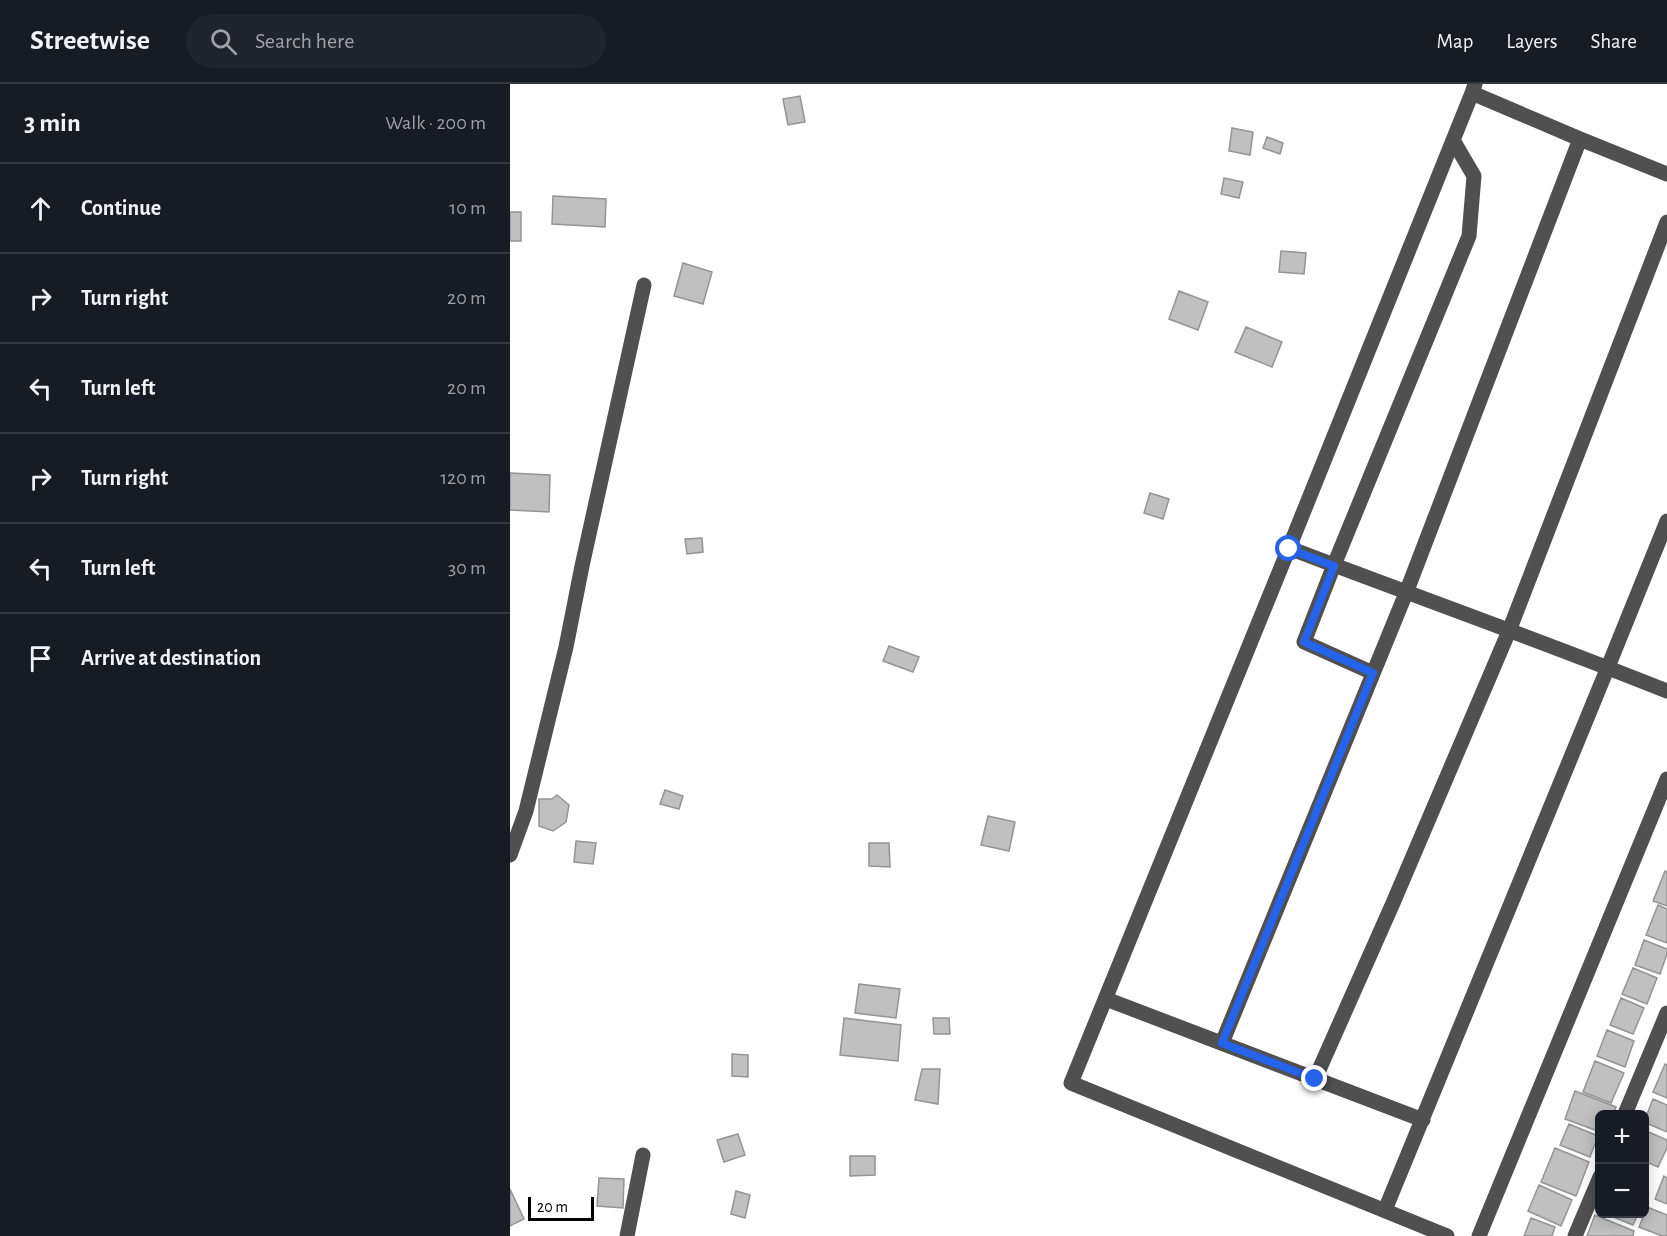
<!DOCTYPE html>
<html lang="en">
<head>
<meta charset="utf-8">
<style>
	body { margin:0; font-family:"Alegreya Sans",sans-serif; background:#20242c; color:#f1f3f6 }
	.controls { position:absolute; right:18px; bottom:18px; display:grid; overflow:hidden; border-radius:9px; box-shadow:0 3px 15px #0003 }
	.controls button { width:54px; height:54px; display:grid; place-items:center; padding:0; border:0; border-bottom:2px solid #363941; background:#171b24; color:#f1f3f6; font:30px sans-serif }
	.scale { position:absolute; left:18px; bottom:15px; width:66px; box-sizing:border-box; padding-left:6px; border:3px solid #000; border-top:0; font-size:16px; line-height:21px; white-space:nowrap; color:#000; -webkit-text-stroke:4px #fff; paint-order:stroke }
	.stop { position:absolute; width:18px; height:18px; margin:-14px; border:4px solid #2563eb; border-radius:50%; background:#fff }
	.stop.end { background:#2563eb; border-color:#fff; box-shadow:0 2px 6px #0008 }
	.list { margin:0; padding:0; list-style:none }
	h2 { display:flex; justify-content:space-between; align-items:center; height:78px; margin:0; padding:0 24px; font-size:26px }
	h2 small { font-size:20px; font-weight:400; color:#9ea1a6 }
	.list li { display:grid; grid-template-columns:39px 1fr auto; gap:18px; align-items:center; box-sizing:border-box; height:90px; padding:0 24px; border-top:2px solid #363941 }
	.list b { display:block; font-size:22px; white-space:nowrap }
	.list em { font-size:20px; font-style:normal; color:#9ea1a6 }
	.icon { flex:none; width:33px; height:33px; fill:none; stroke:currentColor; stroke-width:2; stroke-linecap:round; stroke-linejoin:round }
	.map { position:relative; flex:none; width:1157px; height:1152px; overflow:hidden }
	header { display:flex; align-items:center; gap:36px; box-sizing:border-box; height:84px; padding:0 30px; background:#171b24; border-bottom:2px solid #363941 }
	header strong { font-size:28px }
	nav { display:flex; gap:33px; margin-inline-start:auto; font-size:21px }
	.search { width:420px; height:54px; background:#20242c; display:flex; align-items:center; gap:15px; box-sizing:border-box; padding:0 21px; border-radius:33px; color:#9ea1a6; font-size:22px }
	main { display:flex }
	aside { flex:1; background:#171b24 }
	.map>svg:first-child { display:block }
	.building { fill:#c0c0c0; stroke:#949494; stroke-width:1.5 }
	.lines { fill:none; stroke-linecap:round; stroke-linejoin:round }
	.minor { stroke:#505050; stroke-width:15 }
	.route { stroke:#2563eb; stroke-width:8 }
</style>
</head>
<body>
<header>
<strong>Streetwise</strong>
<div class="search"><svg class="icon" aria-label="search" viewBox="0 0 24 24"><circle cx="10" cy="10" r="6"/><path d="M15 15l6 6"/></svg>Search here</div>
<nav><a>Map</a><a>Layers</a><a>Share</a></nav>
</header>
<main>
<aside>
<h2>3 min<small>Walk · 200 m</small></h2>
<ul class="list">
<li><svg class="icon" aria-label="ahead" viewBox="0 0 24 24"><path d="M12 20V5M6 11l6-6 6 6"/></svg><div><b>Continue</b></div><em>10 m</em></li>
<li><svg class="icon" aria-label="right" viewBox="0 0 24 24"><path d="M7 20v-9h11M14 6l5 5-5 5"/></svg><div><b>Turn right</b></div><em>20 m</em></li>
<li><svg class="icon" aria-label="left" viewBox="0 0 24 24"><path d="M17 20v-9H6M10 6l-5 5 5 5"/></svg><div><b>Turn left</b></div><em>20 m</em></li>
<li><svg class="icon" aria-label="right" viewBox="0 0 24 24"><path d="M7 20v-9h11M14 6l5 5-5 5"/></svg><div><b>Turn right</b></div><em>120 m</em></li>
<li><svg class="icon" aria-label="left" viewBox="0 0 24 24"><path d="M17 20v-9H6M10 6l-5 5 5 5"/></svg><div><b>Turn left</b></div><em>30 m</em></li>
<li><svg class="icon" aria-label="arrive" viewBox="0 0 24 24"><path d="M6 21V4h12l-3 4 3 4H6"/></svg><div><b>Arrive at destination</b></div></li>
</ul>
</aside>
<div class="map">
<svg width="1157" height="1152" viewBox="0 0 1157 1152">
	<rect width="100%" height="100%" fill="#fff"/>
	<path class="building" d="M290,12L295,38L278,41L273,15Z
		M722,44L743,48L740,71L719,67Z
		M757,53L773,59L770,70L753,64Z
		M714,94L733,98L729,114L711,110Z
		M43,112L96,115L95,143L42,140Z
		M0,128H11V157H0Z
		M771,167L796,169L794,190L769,188Z
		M173,179L202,188L193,220L164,212Z
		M669,207L698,218L688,246L659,235Z
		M736,243L772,258L762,283L725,268Z
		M0,389L40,391L39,428L0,426Z
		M640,409L659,415L653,435L634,429Z
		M192,454L193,468L177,470L175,455Z
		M379,562L409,573L403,588L373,577Z
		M155,706L173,712L169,725L150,720Z
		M47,711L59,721L56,738L43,747L29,742V715H42Z
		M478,732L505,738L499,767L471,761Z
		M66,757L86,759L83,780L64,778Z
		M359,759H379L380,783L359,782Z
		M1155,787L1157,788V822L1143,817Z
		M1148,821L1157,825V859L1136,851Z
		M1134,856L1157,865V870L1150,890L1125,881Z
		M1123,884L1147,894L1137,920L1112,910Z
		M349,900L390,905L386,934L345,929Z
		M1111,914L1134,924L1123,950L1100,941Z
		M334,934L391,941L388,977L330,971Z
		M423,934H439L440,950H424Z
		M1097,946L1124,957L1115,983L1087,972Z
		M222,970L238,971V993L222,992Z
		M1085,977L1114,989L1101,1019L1073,1008Z
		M1155,980L1157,981V1014L1143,1008Z
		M412,985H430L428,1020L405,1016Z
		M1065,1007L1106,1023L1103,1030H1090V1048L1055,1035Z
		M1143,1015L1157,1021V1048L1134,1038Z
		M1059,1040L1088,1052L1080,1073L1050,1061Z
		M1134,1046L1157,1056V1064L1148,1083L1134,1077Z
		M228,1050L235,1071L214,1078L207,1056Z
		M1045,1064L1079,1078L1066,1112L1031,1098Z
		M340,1072H365V1091L340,1092Z
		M1154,1092L1157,1094V1120L1145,1115Z
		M89,1094L114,1095L113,1124L87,1122Z
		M1029,1101L1062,1116L1051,1142L1018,1127Z
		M0,1105L14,1135L0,1142Z
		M226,1107L240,1111L235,1134L221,1130Z
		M1137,1123L1157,1131V1152H1152L1129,1143Z
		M1096,1130H1128L1123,1141Z
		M1085,1131L1124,1147L1123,1152H1077Z
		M1021,1134L1045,1143L1042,1152H1014Z"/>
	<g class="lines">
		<path class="minor" d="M965,0L962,9L1070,55L1157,90
			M779,464C905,512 1032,557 1157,607
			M863,589L794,558L824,481L959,152L964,92L943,56
			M0,771L16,727L56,563L72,482L134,201
			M596,915L913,1036
			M712,959L896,509L1070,55
			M805,995L883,819L999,547L1157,138
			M1115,1030L1157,929
			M875,1126L1098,583L1157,437
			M117,1152L133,1071
			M937,1152L561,999L779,464L962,9
			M969,1152L1157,695
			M1065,1152L1090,1093"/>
	</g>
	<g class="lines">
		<path class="route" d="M779,465L824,482L794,558L863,589L712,959L805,995"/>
	</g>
</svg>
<div class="controls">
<button>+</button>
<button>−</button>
</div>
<div class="scale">20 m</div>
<div class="stop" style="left:779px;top:465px"></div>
<div class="stop end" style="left:805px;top:995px"></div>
</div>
</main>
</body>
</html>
